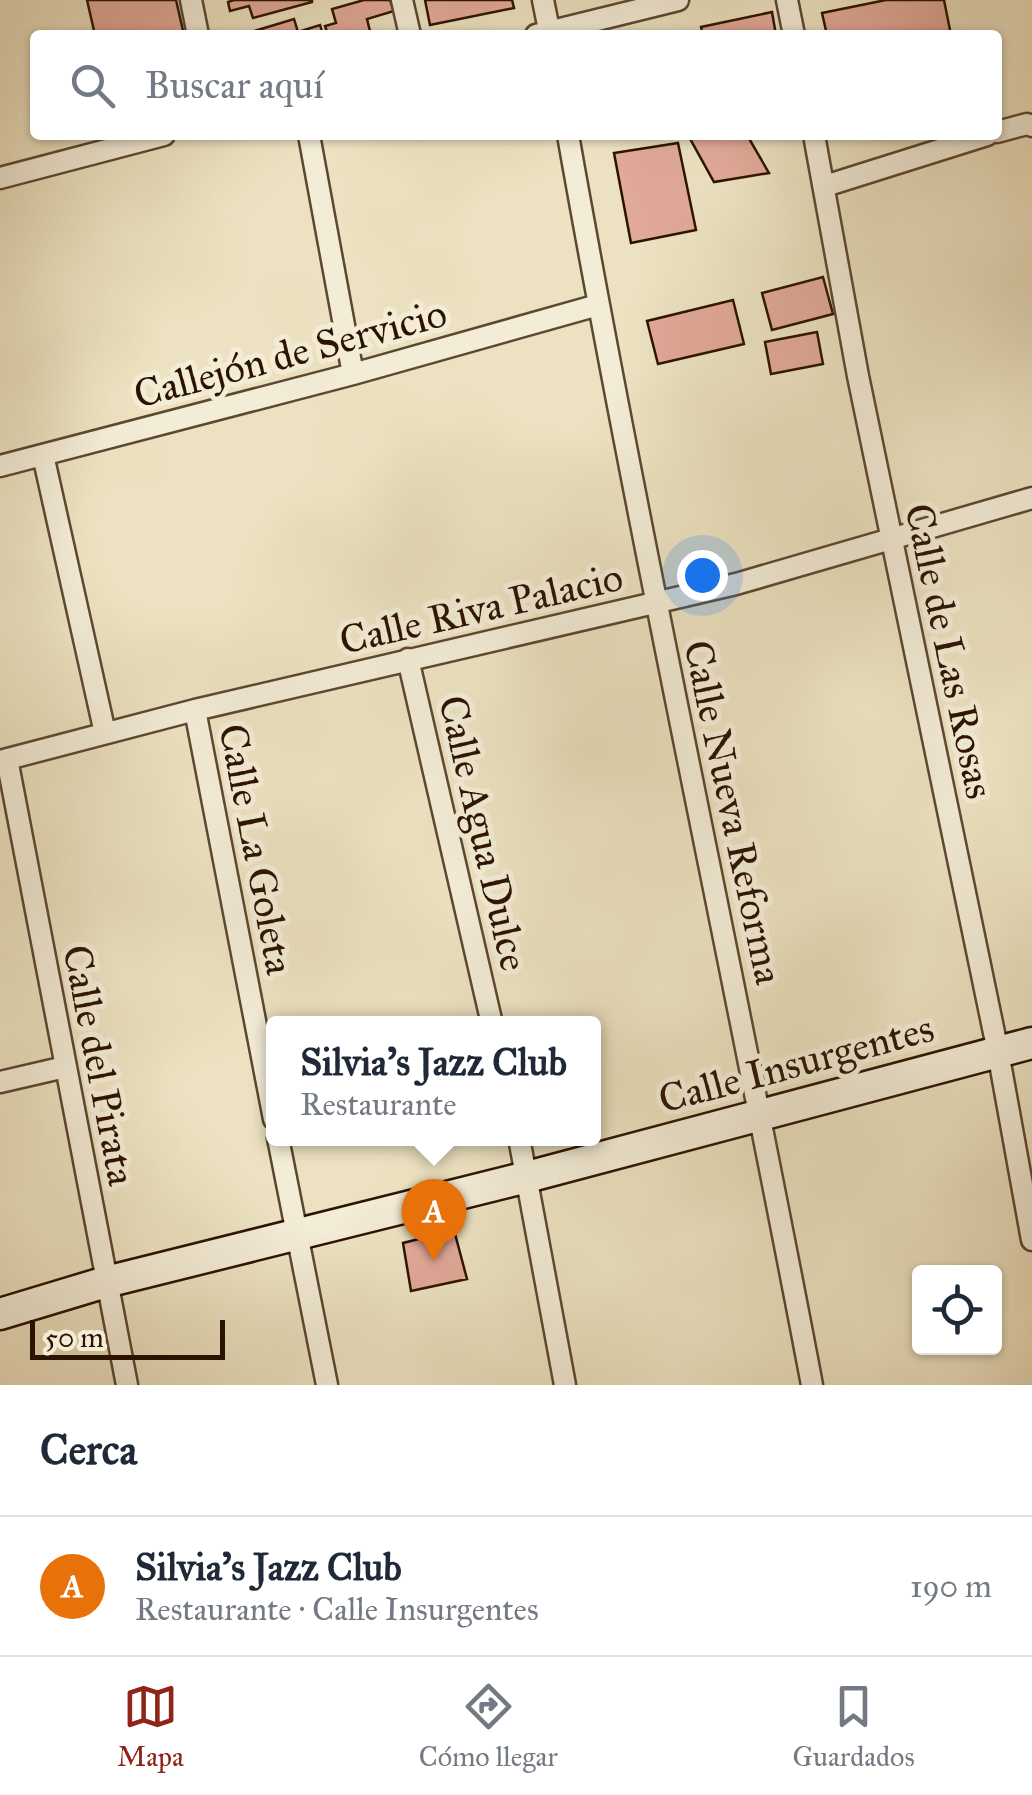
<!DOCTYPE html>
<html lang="es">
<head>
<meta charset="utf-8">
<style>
	body { margin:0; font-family:"IM FELL Great Primer",serif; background:#f6f6f7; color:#1f2937 }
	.controls { position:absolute; right:30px; bottom:30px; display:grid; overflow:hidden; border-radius:10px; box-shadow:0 2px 8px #0004 }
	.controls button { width:90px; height:90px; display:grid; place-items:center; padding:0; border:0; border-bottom:2px solid #e0e1e3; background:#fff; color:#1f2937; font:50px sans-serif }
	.scale { position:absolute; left:30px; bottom:25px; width:195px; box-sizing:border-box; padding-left:10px; border:5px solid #2c1300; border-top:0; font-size:28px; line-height:35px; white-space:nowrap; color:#2c1300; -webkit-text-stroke:8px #f3ecd7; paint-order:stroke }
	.you { position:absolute; left:702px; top:575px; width:35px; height:35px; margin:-25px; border:8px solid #fff; border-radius:50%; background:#1a73e8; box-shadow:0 0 0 15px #1a73e833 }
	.badge { display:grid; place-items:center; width:65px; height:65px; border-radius:50%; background:#8f2418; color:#fff; font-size:32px; font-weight:700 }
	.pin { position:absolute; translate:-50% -82px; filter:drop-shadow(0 2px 5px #0008) }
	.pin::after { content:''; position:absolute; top:52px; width:35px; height:30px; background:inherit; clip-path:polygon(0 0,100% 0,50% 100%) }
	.popup { position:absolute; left:266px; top:1016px; width:335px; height:130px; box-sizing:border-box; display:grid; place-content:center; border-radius:10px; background:#fff; filter:drop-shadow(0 2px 8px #0005); font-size:32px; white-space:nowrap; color:#747a83 }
	.popup b { font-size:38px; color:#1f2937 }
	.popup::after { content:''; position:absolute; left:50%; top:100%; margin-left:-20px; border:20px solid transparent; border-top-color:#fff }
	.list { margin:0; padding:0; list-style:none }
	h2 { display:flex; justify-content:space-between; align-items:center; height:130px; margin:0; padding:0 40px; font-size:42px }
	h2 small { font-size:32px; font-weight:400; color:#747a83 }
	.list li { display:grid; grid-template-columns:65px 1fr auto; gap:30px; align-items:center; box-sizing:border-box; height:140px; padding:0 40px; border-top:2px solid #e0e1e3 }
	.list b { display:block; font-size:38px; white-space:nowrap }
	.list p { margin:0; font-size:32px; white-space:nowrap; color:#747a83 }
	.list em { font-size:32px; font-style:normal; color:#747a83 }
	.icon { flex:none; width:55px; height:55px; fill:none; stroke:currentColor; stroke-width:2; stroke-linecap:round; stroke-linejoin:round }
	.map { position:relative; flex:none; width:1032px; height:1385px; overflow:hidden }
	.search { position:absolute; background:#fff; box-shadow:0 2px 8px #0004; left:30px; right:30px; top:30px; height:110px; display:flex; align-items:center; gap:25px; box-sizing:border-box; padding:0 35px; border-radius:10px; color:#747a83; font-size:38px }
	.sheet { height:270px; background:#fff }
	nav { display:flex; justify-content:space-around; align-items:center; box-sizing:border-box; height:140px; border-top:2px solid #e0e1e3; background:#fff; font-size:28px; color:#747a83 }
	nav a { display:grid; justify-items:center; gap:5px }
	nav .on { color:#8f2418 }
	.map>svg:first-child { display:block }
	.building { fill:#e1a999; stroke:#2c1300; stroke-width:2.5 }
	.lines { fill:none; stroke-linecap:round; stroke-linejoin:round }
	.street-casing { stroke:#5c4730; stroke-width:25 }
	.secondary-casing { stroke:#2c1300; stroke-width:35 }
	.street { stroke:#f3ecd7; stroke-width:20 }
	.secondary { stroke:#f3ecd7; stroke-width:30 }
	.labels { text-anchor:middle; stroke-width:10; stroke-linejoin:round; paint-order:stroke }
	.street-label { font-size:40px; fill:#2c1300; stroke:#f3ecd7 }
</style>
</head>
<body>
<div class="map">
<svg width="1032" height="1385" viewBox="0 0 1032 1385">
	<rect width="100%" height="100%" fill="#ece2c1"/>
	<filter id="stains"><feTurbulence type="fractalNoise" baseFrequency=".002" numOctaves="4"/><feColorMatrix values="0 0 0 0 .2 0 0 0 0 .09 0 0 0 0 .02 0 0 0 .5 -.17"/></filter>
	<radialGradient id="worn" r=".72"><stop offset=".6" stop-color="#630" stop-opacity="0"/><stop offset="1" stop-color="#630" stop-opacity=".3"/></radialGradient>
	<path class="building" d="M87,0H176L184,35H95Z
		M234,0H312V2L253,18L249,6L230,11L228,2Z
		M364,0H390L394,11L367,19L370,31L355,35H328L325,26L336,23L332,9Z
		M425,0H512L514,8L430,25Z
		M886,0H944L951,35H827L822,13Z
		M772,12L776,35H703L701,27Z
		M294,19L298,32L320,25L323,35H241Z
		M688,135H747L769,173L714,182Z
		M678,143L696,230L631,243L614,153Z
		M823,277L833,314L772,330L762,293Z
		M733,300L744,344L658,364L647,321Z
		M817,332L823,364L771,374L765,342Z
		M454,1230L467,1279L411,1291L403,1243Z"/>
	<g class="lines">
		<g class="street-casing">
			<path id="street" d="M191,0L198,35
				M402,0L410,35
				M543,0L550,35
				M787,0L794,35
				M536,35L678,0
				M997,132L1027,124L1032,126
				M309,135L353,374
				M568,135C642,553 733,968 812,1385
				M814,135L858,376L998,1052L1032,1240
				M0,178L164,135
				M825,186L987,135
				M43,455L105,733
				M0,466L353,374L598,305
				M408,659L492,1024
				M195,710L274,1119
				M7,759L127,1385
				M0,761L195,710L736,584L1032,498
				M0,1082L65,1067
				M278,1138L327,1385
				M519,1138L565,1385"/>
		</g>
		<g class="secondary-casing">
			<path id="secondary" d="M0,1314L106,1282L527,1177L1032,1043"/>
		</g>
		<use href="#street" class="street"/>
		<use href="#secondary" class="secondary"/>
	</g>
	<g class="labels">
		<g class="street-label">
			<text transform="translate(290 353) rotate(-15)" y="14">Callejón de Servicio</text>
			<text transform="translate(481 608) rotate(-13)" y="14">Calle Riva Palacio</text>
			<text transform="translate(950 651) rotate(78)" y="14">Calle de Las Rosas</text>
			<text transform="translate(734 812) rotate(78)" y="14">Calle Nueva Reforma</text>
			<text transform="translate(484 833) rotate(77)" y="14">Calle Agua Dulce</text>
			<text transform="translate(257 849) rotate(79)" y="14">Calle La Goleta</text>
			<text transform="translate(796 1063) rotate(-15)" y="14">Calle Insurgentes</text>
			<text transform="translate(100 1065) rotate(79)" y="14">Calle del Pirata</text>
		</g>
	</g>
	<rect width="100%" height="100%" filter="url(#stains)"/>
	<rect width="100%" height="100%" fill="url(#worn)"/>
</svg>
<div class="controls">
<button><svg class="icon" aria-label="locate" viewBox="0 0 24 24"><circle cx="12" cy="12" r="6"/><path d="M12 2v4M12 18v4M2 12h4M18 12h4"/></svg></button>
</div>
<div class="scale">50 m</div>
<div class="you"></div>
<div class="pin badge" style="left:434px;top:1261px;background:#e8710a">A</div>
<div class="popup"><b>Silvia's Jazz Club</b>Restaurante</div>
<div class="search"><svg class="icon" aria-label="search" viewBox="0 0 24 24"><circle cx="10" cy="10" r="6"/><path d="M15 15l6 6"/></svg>Buscar aquí</div>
</div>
<section class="sheet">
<h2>Cerca<small></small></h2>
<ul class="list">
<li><span class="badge" style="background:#e8710a">A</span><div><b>Silvia's Jazz Club</b><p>Restaurante · Calle Insurgentes</p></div><em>190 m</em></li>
</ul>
</section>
<nav>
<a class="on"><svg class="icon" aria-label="map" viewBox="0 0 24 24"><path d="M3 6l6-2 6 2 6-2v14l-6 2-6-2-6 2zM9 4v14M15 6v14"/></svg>Mapa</a>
<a><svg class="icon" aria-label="directions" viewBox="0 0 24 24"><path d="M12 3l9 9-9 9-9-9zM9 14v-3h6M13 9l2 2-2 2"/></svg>Cómo llegar</a>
<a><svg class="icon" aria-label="saved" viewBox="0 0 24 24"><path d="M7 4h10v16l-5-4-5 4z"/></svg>Guardados</a>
</nav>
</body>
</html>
